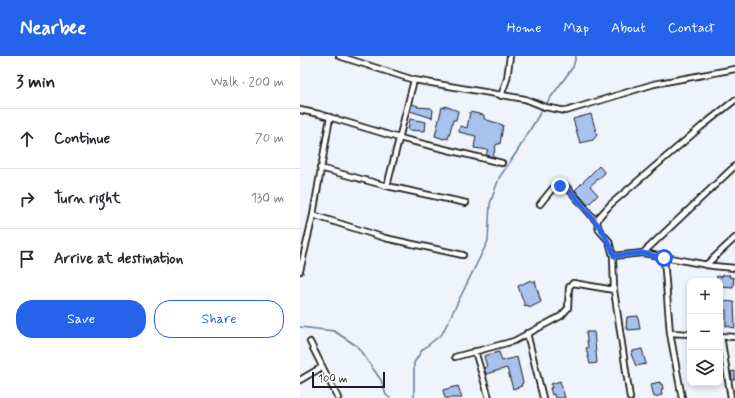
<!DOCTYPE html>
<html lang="en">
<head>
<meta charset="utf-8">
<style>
	body { margin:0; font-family:Mynerve,sans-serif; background:#f2f2f3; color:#2b2b33 }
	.controls { position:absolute; right:12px; bottom:12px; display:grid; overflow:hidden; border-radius:8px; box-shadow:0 2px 6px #0003 }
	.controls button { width:36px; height:36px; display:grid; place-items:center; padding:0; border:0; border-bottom:1px solid #e1e1e2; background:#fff; color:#2b2b33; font:20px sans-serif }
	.scale { position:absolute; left:12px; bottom:10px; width:73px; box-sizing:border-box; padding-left:4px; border:2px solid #1c1c1c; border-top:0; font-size:11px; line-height:14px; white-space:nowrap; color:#1c1c1c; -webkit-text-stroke:3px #fff; paint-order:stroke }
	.stop { position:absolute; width:12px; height:12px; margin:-9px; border:3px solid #2563eb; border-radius:50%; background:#fff }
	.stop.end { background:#2563eb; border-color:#fff; box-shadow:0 1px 4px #0008 }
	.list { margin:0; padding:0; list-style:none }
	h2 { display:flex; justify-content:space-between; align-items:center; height:52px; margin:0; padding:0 16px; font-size:17px }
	h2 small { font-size:13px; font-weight:400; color:#7c7c81 }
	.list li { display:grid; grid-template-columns:26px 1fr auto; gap:12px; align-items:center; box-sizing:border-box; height:60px; padding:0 16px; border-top:1px solid #e1e1e2 }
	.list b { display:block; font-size:15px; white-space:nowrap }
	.list em { font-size:13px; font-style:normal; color:#7c7c81 }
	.actions { display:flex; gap:8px; padding:12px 16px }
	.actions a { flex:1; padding:9px 0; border:1px solid #2563eb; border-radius:16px; text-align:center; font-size:14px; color:#2563eb }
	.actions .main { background:#2563eb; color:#fff }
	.icon { flex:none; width:22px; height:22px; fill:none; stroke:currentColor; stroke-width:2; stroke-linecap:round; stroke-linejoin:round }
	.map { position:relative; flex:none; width:435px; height:342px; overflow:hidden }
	header { display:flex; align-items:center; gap:24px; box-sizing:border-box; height:56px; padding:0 20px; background:#2563eb; color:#fff }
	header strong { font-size:19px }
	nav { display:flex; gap:22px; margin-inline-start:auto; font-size:14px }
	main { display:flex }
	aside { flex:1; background:#fff }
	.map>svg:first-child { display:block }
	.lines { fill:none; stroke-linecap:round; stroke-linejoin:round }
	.stream { stroke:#617b94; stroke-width:1.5 }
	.building { fill:#a8c2ef; stroke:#1c1c1c }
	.street-casing { stroke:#1c1c1c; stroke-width:8 }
	.street { stroke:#fff; stroke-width:4.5 }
	.route { stroke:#2563eb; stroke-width:5 }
</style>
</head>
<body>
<header>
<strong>Nearbee</strong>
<nav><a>Home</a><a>Map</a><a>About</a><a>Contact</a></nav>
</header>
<main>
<aside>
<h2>3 min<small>Walk · 200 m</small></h2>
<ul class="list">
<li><svg class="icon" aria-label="ahead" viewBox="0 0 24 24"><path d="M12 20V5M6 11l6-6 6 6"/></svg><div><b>Continue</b></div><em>70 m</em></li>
<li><svg class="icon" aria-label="right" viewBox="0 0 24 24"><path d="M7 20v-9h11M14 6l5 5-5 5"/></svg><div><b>Turn right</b></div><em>130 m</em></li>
<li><svg class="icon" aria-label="arrive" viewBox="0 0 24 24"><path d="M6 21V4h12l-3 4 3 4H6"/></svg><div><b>Arrive at destination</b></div></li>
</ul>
<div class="actions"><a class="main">Save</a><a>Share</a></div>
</aside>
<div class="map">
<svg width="435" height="342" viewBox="0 0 435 342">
	<rect width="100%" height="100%" fill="#eef3fc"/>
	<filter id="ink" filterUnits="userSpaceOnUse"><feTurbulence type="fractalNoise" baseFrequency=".025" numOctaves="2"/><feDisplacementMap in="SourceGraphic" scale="8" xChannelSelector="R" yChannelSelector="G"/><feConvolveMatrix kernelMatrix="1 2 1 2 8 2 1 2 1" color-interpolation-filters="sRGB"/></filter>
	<g filter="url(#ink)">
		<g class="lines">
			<path class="stream" d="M0,271L34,275L57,290L81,324L86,339L90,342
				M114,342V307L122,294L142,278L188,185L190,148L199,122L218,94L243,52L273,11L276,0"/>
		</g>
		<path class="building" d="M112,48L118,50L117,51L131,52L133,54L132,62L110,55Z
			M145,50L158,55L156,64H153L148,83L145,82L144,83L135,80L142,51L145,52Z
			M170,56L184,59V63L203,69L200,88H197L196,89L193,101L186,99L188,94L174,92L176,80L159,76L160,70L167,72Z
			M291,58L297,79L293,84L280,87L273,63Z
			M110,63L126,66L125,75L108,74Z
			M299,110L305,117L290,130L298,139L288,149L275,134Z
			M422,219H430L429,221L434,222L433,231L420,230V225H416L417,220L422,221Z
			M231,224L232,226L235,225L241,246L229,252L228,249L225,250L218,230Z
			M420,245L434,246L435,272L426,270V254L420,253Z
			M338,260L340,273L328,274V272H326L327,261Z
			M286,276H294L297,307L290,308L286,292H288Z
			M342,293L346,308L336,310L331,298L333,295Z
			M199,296L202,305L217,301L223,327L221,328L222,330L213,333L207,312L186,318L184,312L187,311L184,300Z
			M435,315V324H432L431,316Z
			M260,325L265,342H255L254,338L252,339L250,332H252L251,328Z
			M360,326V328H362L363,333H361L362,339L354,341L351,328Z
			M158,330L162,342H145L143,334Z"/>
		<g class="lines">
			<g class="street-casing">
				<path id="street" d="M39,0L114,24L225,43L245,51L266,55L354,28L435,13
					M201,40L207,23L210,0
					M0,54L19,58L99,82L202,107
					M20,112L87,130L166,147
					M87,130L114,24
					M240,148L253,132L266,130L297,166
					M13,159L85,182L163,199
					M343,197L435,110
					M313,200L343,197L413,210L435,212
					M364,202L370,277L382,342
					M406,209L435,182
					M0,215L13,159L30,61
					M227,277L243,342
					M370,277L390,278
					M420,280L435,281
					M421,280L431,342
					M10,286L38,342
					M175,295L189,342
					M155,301L214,285L261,260L268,252L269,231L273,227L314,234
					M0,324L22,311
					M330,342L314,234L313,200L309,185L299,174L297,166L300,160L311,148L401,71L435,44"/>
			</g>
			<use href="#street" class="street"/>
		</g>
	</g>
	<g class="lines" filter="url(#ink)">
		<path class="route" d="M260,130H266C284,152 305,172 314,200L343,197L364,202"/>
	</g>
</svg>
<div class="controls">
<button>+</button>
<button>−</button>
<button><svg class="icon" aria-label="layers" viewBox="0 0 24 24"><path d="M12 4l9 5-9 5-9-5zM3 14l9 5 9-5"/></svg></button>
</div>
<div class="scale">100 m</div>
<div class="stop" style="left:364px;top:202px"></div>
<div class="stop end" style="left:260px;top:130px"></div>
</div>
</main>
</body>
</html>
